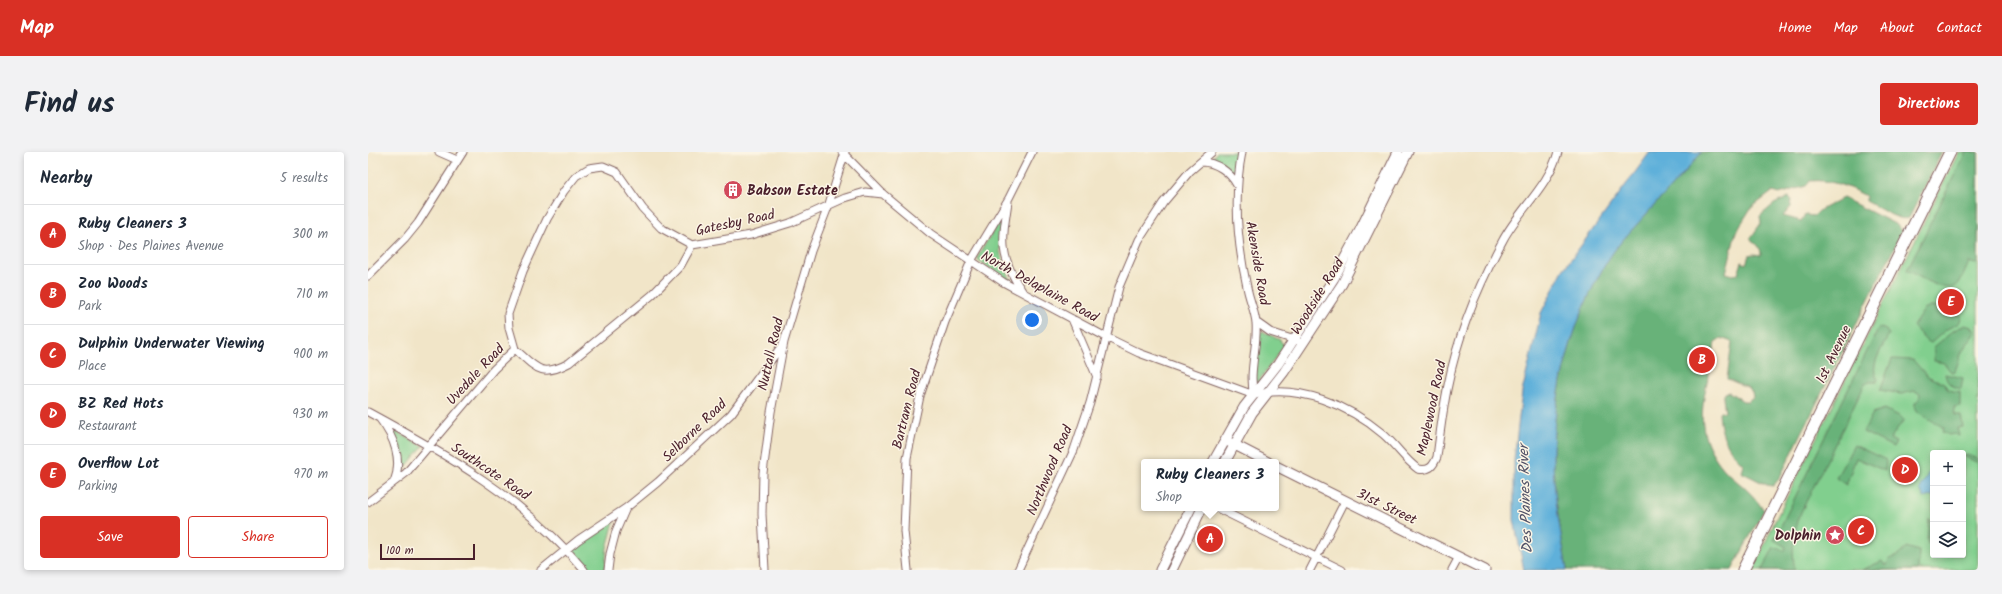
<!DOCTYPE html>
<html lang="en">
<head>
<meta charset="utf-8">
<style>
	body { margin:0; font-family:Kalam,sans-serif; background:#f2f2f3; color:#1f2937 }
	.controls { position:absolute; right:12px; bottom:12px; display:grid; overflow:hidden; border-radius:4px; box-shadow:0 2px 6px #0003 }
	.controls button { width:36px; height:36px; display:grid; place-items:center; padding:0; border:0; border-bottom:1px solid #e0e1e3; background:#fff; color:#1f2937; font:20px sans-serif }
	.scale { position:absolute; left:12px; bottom:10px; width:95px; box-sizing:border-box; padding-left:4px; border:2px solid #4a1f2b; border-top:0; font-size:11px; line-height:14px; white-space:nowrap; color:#4a1f2b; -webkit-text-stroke:3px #fcf5e5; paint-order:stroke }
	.you { position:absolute; left:664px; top:168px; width:14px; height:14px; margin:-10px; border:3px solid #fff; border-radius:50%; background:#1a73e8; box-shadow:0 0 0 6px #1a73e833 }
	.badge { display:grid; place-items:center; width:26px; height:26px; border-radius:50%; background:#d93025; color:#fff; font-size:13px; font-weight:700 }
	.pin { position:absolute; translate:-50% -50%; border:2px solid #fff; box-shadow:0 1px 4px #0006 }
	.popup { position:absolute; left:773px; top:307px; width:138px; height:52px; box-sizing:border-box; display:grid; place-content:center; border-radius:4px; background:#fff; filter:drop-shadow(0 1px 3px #0005); font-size:13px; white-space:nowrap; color:#747a83 }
	.popup b { font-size:15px; color:#1f2937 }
	.popup::after { content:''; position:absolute; left:50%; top:100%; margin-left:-8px; border:8px solid transparent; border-top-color:#fff }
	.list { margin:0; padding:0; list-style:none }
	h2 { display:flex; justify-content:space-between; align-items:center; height:52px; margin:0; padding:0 16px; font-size:17px }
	h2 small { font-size:13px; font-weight:400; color:#747a83 }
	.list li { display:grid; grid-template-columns:26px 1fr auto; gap:12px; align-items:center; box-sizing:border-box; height:60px; padding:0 16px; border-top:1px solid #e0e1e3 }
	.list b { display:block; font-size:15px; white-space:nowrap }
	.list p { margin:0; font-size:13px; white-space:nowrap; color:#747a83 }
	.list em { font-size:13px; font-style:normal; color:#747a83 }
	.actions { display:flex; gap:8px; padding:12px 16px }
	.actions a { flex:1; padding:9px 0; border:1px solid #d93025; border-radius:4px; text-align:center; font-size:14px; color:#d93025 }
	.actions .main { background:#d93025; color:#fff }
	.icon { flex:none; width:22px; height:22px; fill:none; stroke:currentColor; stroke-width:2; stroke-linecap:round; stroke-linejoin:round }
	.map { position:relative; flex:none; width:1610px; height:418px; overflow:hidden; border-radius:4px }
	header { display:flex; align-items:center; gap:24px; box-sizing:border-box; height:56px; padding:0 20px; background:#d93025; color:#fff }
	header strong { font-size:19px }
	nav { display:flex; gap:22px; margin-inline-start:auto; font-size:14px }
	.intro { display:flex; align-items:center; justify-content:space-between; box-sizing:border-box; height:96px; padding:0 24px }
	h1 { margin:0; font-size:28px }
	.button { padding:10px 18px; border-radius:4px; background:#d93025; color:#fff; font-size:14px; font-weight:700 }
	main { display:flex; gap:24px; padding:0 24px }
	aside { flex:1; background:#fff; border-radius:4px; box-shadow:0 2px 6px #0003 }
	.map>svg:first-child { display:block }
	.green { fill:#81cf8e; stroke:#66775c; fill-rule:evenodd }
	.forest { fill:#68b279; stroke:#596852 }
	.water { fill:#5fb0da; stroke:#546882 }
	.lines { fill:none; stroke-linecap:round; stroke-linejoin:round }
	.street-casing { stroke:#846462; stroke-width:9 }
	.secondary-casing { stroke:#846462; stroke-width:11 }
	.primary-casing { stroke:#846462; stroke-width:13 }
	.street { stroke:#fff; stroke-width:7 }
	.secondary { stroke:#fff; stroke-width:9 }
	.primary { stroke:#fff; stroke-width:11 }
	.labels { text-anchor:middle; stroke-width:3; stroke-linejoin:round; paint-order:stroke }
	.poi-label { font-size:14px; font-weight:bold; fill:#4a1f2b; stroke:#fcf5e5; text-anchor:start }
	.street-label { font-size:14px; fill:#4a1f2b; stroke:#fcf5e5 }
	.water-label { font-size:15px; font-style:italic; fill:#515268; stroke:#fcf5e5 }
</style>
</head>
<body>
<header>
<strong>Map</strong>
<nav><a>Home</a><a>Map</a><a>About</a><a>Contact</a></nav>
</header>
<div class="intro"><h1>Find us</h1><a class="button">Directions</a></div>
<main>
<aside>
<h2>Nearby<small>5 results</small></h2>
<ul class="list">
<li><span class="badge">A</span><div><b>Ruby Cleaners 3</b><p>Shop · Des Plaines Avenue</p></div><em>300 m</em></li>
<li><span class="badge">B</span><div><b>Zoo Woods</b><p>Park</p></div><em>710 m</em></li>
<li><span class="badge">C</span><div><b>Dulphin Underwater Viewing</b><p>Place</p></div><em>900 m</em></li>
<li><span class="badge">D</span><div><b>BZ Red Hots</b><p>Restaurant</p></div><em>930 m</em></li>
<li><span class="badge">E</span><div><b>Overflow Lot</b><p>Parking</p></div><em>970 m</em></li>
</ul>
<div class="actions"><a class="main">Save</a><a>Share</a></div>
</aside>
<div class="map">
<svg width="1610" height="418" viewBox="0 0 1610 418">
	<rect width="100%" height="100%" fill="#fcf5e5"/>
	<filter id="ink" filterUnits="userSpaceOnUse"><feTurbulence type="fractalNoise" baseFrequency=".025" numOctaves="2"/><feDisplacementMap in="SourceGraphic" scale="8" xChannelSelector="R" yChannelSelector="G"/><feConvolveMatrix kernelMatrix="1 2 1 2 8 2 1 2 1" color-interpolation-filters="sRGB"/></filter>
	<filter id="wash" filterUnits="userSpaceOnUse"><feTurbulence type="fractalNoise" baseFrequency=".012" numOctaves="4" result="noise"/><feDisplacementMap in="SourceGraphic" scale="16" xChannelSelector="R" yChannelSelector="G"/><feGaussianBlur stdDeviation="0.9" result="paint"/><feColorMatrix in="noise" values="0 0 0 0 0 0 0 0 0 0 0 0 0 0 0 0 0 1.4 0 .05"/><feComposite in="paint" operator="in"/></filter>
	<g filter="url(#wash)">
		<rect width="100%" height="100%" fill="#f1e5c8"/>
		<path class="green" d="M849,0H870L867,20L864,21L844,7Z
			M1591,0H1610V418H1385L1406,371ZM1565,301H1595V403H1565Z
			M634,63L632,100L643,129L610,109V104Z
			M894,179L912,188L916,194L888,233L886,228L891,182Z
			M23,277L55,294L32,322L23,278Z
			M245,369L246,370L239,396L237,418H222L206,399V394Z"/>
		<path class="forest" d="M1334,0H1574L1541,66C1530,70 1508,54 1498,49V45L1496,43C1479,34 1461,27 1442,29L1438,34L1411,42L1404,40L1383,56L1368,80L1358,121L1365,123L1370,122L1374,110L1378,112L1381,103L1386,102L1393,103C1393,95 1389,92 1382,87L1393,71L1392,64L1406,52L1421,45L1424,48L1423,55L1415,64L1433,69L1437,63L1446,64L1452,58L1475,46L1529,73L1534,80L1411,327L1405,334L1399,333L1373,320L1375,312C1359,297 1352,281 1351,260H1357L1355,246L1357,241L1361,240L1375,249H1380L1385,245L1384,240L1379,235L1359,227L1364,190L1353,186L1347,190C1341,239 1318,271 1355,316C1363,326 1374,332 1382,341C1387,346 1391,352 1396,358L1364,418H1199C1193,382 1186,346 1185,310C1184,242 1205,162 1242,105C1253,88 1268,74 1281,59C1299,40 1317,20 1334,0Z
			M1598,0H1610V111L1607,112L1601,110C1598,117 1595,125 1591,131C1582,145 1550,124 1539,118Z
			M1562,155H1570L1594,164L1591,171L1579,177L1563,191L1558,189L1545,174L1556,158Z
			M1596,173L1604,175L1607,180L1594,200L1587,219L1583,220L1576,211L1566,209V195L1585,179Z
			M1511,175L1518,178L1521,183C1515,195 1500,215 1510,227L1508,230H1502L1497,232L1433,360C1426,380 1423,397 1427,418H1394L1406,395L1416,399L1418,395L1406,388Z
			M1524,207L1545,208L1559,224L1576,231L1580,238L1592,240V254L1586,255L1587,263H1593L1595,275L1589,276L1591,284L1586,282L1581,283L1574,280L1576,276L1550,260L1547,255V251L1551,247L1552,242L1547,239L1533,242L1512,238Z
			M1577,222L1595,226L1593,237C1583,234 1579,232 1577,222Z
			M1517,257L1533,265L1537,269L1531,274L1522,287L1528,290L1525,295L1495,280L1505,261Z
			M1486,293L1518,308L1517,319L1488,306L1478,333L1468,326Z
			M1599,303L1610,307V311L1595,304Z
			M1561,366L1565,374V387L1560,392L1559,388Z
			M1538,395L1551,399L1550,418H1494L1514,409L1517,413H1519L1521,407C1528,406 1534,401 1538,395Z"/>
		<path class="water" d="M1282,0H1334C1317,20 1299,40 1281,59C1268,74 1253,88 1242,105C1205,162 1184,242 1185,310C1186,346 1193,382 1199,418H1156L1146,368V308L1154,240L1173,161L1195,118Z
			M1565,317V344L1556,346L1552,337L1562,318Z"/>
	</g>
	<g filter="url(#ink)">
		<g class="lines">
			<g class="street-casing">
				<path id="street" d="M71,0L89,8
					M474,0L515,42L563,82L635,130L738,185L771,201L886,243
					M874,0C865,46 869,90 879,135C881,147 887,159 888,171C890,195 880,220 886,243
					M833,10C848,10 862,20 869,33
					M640,50C634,89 631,104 654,139
					M0,124L37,87L50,71L95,0
					M704,167L729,225
					M888,170L902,180L930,189
					M147,197L141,176L140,162L155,119L179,67L196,39L208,24L221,16L235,14L249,20L275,57L293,76L324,93L383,83L422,71L477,46L497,40L515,42
					M886,243C930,231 982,254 1015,282C1028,293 1037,308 1050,317C1061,319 1065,315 1069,305C1072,281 1075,256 1080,233C1090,183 1111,132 1135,88C1151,58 1181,33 1190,0
					M0,260C81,304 156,346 216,418
					M12,267C26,285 35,308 26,330
					M0,350L38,321L126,217L147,197C168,216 173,226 201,211L284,143L313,113L324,93
					M849,356L974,418
					M173,418L210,388L258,356
					M240,418L242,402L248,379L258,356L290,330L363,262L415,192
					M397,418L394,362L395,321L403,260L416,190L443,99L460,55L477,0
					M540,418L536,379L539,306L552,244L577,170L603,109L641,46L664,0
					M650,418L706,298L722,251L751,135L771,88L795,51L822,19L844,0
					M942,418L977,349
					M1084,418L1091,405"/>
			</g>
			<g class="secondary-casing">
				<path id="secondary" d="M861,290L900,310
					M845,310L876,255L910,212L966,126L992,78L1030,0
					M857,310L884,261L916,220L974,132L1040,0
					M908,314L1117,418
					M792,418L823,356
					M804,418L834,356"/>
			</g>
			<g class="primary-casing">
				<path id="primary" d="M1375,418L1582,0"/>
			</g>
			<use href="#street" class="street"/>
			<use href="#secondary" class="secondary"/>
			<use href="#primary" class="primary"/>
		</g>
	</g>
	<defs>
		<g id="building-disc" transform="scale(1)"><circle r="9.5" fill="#d1495b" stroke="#fcf5e5"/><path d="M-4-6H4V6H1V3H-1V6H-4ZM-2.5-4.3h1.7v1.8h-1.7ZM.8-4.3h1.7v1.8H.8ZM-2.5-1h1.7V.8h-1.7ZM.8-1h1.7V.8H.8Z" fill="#fff"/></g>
		<g id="sight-disc" transform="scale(1)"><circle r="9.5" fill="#d1495b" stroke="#fcf5e5"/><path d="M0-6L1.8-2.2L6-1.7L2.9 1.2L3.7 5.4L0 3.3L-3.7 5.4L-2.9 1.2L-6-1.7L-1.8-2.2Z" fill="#fff"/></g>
	</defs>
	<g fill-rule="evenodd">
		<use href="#building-disc" x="365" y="38"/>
		<use href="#sight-disc" x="1467" y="383"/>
	</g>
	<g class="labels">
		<g class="poi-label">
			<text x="379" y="43">Babson Estate</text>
			<text x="1453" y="388" text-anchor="end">Dolphin</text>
		</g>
		<g class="street-label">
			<text transform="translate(367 70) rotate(-12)" y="5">Gatesby Road</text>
			<text transform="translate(890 111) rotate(80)" y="5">Akenside Road</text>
			<text transform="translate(672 134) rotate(29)" y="5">North Delaplaine Road</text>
			<text transform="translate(949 144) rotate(-58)" y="5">Woodside Road</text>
			<text transform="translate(402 202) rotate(-77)" y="5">Nuttall Road</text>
			<text transform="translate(1465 202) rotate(-64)" y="5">1st Avenue</text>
			<text transform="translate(107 222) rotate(-47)" y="5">Uvedale Road</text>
			<text transform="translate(1063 256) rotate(-78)" y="5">Maplewood Road</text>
			<text transform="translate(538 257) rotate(-76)" y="5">Bartram Road</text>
			<text transform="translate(326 278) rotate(-44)" y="5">Selborne Road</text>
			<text transform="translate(681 318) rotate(-67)" y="5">Northwood Road</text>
			<text transform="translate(123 319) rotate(34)" y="5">Southcote Road</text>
			<text transform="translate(1019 354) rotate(26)" y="5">31st Street</text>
		</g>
		<g class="water-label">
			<text transform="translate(1157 347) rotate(-92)" y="5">Des Plaines River</text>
		</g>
	</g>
</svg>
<div class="controls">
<button>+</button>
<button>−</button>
<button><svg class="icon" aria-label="layers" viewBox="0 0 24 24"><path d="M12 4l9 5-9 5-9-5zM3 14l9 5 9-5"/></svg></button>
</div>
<div class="scale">100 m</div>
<div class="you"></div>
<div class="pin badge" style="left:842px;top:387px">A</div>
<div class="popup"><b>Ruby Cleaners 3</b>Shop</div>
<div class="pin badge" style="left:1334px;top:208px">B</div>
<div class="pin badge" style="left:1493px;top:379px">C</div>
<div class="pin badge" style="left:1537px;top:318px">D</div>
<div class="pin badge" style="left:1583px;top:150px">E</div>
</div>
</main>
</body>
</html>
